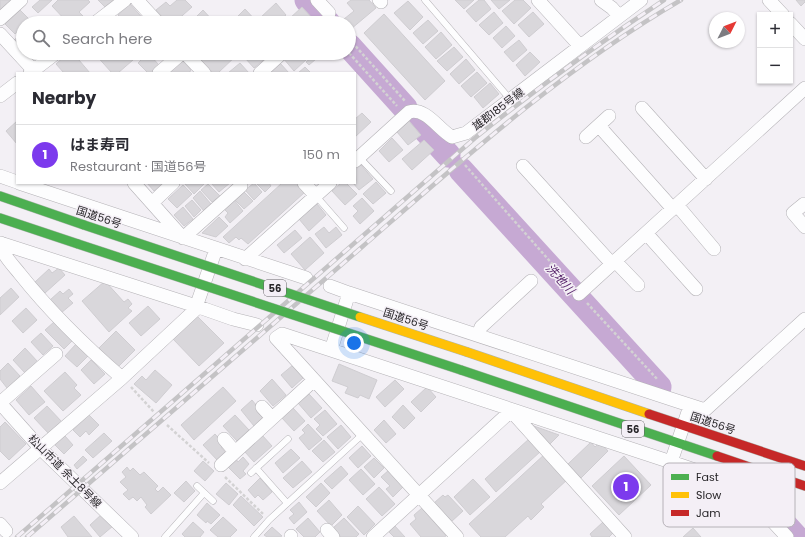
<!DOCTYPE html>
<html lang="en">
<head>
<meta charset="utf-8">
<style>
	body { margin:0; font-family:Poppins,"Noto Sans JP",sans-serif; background:#f7f7f7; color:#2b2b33 }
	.controls { position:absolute; right:12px; top:12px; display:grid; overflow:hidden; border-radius:0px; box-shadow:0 1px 3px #0004 }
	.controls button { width:36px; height:36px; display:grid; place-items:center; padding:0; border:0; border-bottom:1px solid #e1e1e2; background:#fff; color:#2b2b33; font:20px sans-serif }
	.compass { position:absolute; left:709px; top:12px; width:36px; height:36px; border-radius:50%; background:#fff; box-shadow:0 1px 3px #0004; rotate:48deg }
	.you { position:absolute; left:354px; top:343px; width:14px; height:14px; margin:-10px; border:3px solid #fff; border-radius:50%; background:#1a73e8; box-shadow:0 0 0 6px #1a73e833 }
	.badge { display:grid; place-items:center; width:26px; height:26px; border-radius:50%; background:#7c3aed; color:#fff; font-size:13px; font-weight:700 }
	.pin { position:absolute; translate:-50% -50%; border:2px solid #fff; box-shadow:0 1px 4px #0006 }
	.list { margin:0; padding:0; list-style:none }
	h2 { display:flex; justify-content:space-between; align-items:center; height:52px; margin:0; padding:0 16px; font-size:17px }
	h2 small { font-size:13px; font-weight:400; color:#7c7c81 }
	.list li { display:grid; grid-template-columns:26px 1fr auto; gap:12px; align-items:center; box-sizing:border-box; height:60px; padding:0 16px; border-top:1px solid #e1e1e2 }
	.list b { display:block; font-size:15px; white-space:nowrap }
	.list p { margin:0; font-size:13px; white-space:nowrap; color:#7c7c81 }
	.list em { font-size:13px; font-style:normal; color:#7c7c81 }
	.icon { flex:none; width:22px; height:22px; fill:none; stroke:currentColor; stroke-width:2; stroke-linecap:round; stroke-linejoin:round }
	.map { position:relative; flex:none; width:805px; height:537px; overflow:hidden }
	.search { position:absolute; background:#fff; box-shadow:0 1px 3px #0004; left:16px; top:16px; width:340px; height:44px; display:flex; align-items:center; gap:10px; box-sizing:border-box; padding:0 14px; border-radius:22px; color:#7c7c81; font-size:15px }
	.panel { position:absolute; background:#fff; box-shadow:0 1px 3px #0004; left:16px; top:72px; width:340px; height:112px; border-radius:0px }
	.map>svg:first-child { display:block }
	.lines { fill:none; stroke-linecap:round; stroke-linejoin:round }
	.river { stroke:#c6a9d3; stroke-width:25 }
	.building { fill:#d9d7db; stroke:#cfcdd1 }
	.lane-casing { stroke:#b4b2b6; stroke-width:7 }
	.street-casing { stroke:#b4b2b6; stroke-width:14 }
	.fast-casing { stroke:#b0b7b0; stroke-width:10 }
	.slow-casing { stroke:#b0b7b0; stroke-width:10 }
	.jam-casing { stroke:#b0b7b0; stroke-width:10 }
	.path { stroke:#d3d2d3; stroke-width:2.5; stroke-dasharray:3 2; stroke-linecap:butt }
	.lane { stroke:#fdfdfe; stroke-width:6 }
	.street { stroke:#fdfdfe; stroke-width:13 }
	.fast { stroke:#4caf50; stroke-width:9 }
	.slow { stroke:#ffc107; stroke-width:9 }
	.jam { stroke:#c62828; stroke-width:9 }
	.rail-casing { stroke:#c4c3c5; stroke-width:4.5 }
	.rail { stroke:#f4eff6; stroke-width:3; stroke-dasharray:9; stroke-linecap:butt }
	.fast-bridge-casing { stroke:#b0b7b0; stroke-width:10; stroke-linecap:butt }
	.slow-bridge-casing { stroke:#b0b7b0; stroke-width:10; stroke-linecap:butt }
	.fast-bridge { stroke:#4caf50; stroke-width:9 }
	.slow-bridge { stroke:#ffc107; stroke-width:9 }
	.labels { text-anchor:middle; stroke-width:3; stroke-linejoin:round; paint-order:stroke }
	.shield { fill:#f4eff6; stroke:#646266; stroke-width:1 }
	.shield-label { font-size:10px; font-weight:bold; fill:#272528 }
	.street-label { font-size:11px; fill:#272528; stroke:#f4eff6 }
	.water-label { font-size:12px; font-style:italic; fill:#531f67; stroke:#f4eff6 }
	.key { fill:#f4eff6; stroke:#b6b2b8; stroke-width:1 }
	.key-label { font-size:11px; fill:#272528 }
</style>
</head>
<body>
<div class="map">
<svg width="805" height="537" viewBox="0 0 805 537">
	<rect width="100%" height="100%" fill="#f3f0f5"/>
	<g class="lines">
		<path class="river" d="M307,0L328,23
			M349,46L405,108
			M415,119L448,155
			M461,170L659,387
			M766,504L796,537"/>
	</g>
	<path class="building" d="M0,0H11L0,10Z
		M40,0H52L38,13L32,7Z
		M58,0H88L90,2L79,12L83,16L76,23H68L52,6Z
		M98,0H113L105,7Z
		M177,0H185L192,7L174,23H168L156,10L166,2L170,6Z
		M351,0H369L376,8L351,29L349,23L344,19L354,11L347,3Z
		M455,0H474L464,9Z
		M479,0H484L491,9L476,22L466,11Z
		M491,0H510L499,9Z
		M515,0H523L531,8L514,24L502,11Z
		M796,0H805V2L801,6Z
		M408,1L423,17L410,30L394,13Z
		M276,3L286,15L277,23H265L260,18Z
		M130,4L147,23H126L118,15Z
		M302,7L314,20L311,23H294L289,19Z
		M245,9L258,23H231Z
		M20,10L30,20L27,23H23V27L15,34L5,24Z
		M203,10L215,23H190Z
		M494,12L503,23L489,35L479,25Z
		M533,12L544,24L529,37L518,25Z
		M384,14L445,81L425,100L364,33Z
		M428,20L438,31L423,44L413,33Z
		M506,26L515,36L502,48L493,38Z
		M441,32L452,45L436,59L425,47Z
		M22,34L23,35V51L14,40Z
		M519,40L527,50L513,62L504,52Z
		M454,47L463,57L447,71L437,61Z
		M530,52L540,62L525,76L516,65Z
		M24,53H39L31,61Z
		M68,53H73L90,73H64L56,64Z
		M94,53H127L133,60L118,73H112Z
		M148,53L159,65L151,73H148L138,63Z
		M158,53H171L164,60Z
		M194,53H239L218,73H213Z
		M250,53H271L254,68L245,58Z
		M289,53H302L307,59L294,71L283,58Z
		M317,53H323L309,65L306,62Z
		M466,59L475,70L459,84L450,74Z
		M182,60L191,70L189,73H169Z
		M240,63L249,73H228Z
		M280,63L289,73H269Z
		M305,67L311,73H298Z
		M477,72L487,83L471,97L461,86Z
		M490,83L499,94L483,108L474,97Z
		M362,113L371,122L355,137V119Z
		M17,121V144L6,131Z
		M409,121L421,135L408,145L397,132Z
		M392,138L403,150L389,162L379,151Z
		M424,140L434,150L412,170L402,159Z
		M361,165L373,179L359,190L353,183H355L356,180L355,170Z
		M376,182L386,193L373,204L363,194Z
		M147,183H163L154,191Z
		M186,183H202L204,184L194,194L185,184Z
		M211,183H230L219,192Z
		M254,183L262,192L254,200L245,190Z
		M256,183H269L271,186L265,192Z
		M282,183H297L305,192L248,244L241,238L239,240L236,237L229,243L223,237Z
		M341,183H346L357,194L345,205L332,191Z
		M208,184L220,196L212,202L201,190Z
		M183,185L192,194L177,208L168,199Z
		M200,191L211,204L204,211L193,198Z
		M244,192L253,201L244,209L235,200Z
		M362,198L374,211L360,224L353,216L358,211L353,206Z
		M192,200L201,210L194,217L185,206Z
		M234,200L243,211L230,223L225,217L228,213L224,209Z
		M317,204L326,215L309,231L299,219Z
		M183,207L193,219L184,226L174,215Z
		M219,217L228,226L216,237L202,233Z
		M324,227L329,233L336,227L342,235L326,248L315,234Z
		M295,230L302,238L284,253L277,245Z
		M310,237L324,253L305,270L291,254Z
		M59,268L65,275L45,293L35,282L49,269L52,273Z
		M105,281L124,302L128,299L132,304L128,308L132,311L109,332L82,301Z
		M11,288L19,297L0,315V298Z
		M69,289L73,294L68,298L73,303L61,313L50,300L60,291L63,294Z
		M148,306L160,319L141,336L129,323Z
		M26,308L37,320L23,333L12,321Z
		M197,316L224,343L199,366L173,339Z
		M54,322L72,341L64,349L45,330Z
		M116,331L135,350L118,367L99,348Z
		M41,333L53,346L43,355L31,342Z
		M76,344L89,355L77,367L65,356Z
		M25,348L38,362L25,373L13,360Z
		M91,360L105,374L94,384L81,370Z
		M8,363L20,376L7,388L0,379V371Z
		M339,364L377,380L369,399L360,395L358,398L345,393L348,387L332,381Z
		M293,365L304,377L292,388L281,375Z
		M155,370L172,385L156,403L134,384L142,376L146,380Z
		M65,372L77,385L74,388L81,395L63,411L44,391Z
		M272,379L286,395L273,406L260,391Z
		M395,380L404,389L385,407L376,397Z
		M31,386L45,402L29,415L16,400Z
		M223,387L236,401L194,440L181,425Z
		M427,387L436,397L421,412L411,402Z
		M309,394L322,408L311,418L298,403Z
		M252,400L265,416L254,426L241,410Z
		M403,405L415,418L404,429L392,417Z
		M47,406L62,422L49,434L34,418Z
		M293,408L305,421L294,431L282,418Z
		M325,410L337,424L323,436L316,429L320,425L314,419Z
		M89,415L99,425L89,435L86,431L80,437L73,430Z
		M235,415L249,430L237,441L223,426Z
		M384,420L396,434L386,443L374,430Z
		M5,422L26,444L9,460L0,451V427Z
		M308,424L322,439L309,450L299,438L305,433L302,430Z
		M341,425L351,437L338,449L327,437Z
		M531,425L559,435L548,446Z
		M104,433L112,441L93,458L85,450Z
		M215,434L224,444L221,447L227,454L218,461L203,445Z
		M262,435L272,446L254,462L245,452Z
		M65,436L73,445L64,454L55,445Z
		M530,438L541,451L496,492L485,479Z
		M324,440L335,452L323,462L312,451Z
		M591,442L595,447L600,442L608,451L581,478L568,464Z
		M362,446L371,456L358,468L349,458Z
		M291,449L300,458L283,473L275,463Z
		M546,453L569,478L541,504L544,507L531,520L528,516L505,537H481L469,524Z
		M83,456L87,460L77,469L74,465Z
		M624,456L651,485L619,515L592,486Z
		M243,457L249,464L243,471L246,474L240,479L228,467L236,459L238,462Z
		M374,458L384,468L374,478L364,467Z
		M203,461L214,471L205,481L194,471Z
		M302,461L312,472L293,488L283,478Z
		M341,466L348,474L332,489L324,481Z
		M127,467L130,471L133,468L140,475L144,472L158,486L155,489L158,492L163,487L171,495L151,514L145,507L147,505L141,497L137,501L133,497L129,500L123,494L128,490L120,482L126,477L122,472Z
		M361,469L375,484L363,495L349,480Z
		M389,470L404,486L393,497L386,489L390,486L381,477Z
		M260,478L272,492L263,500L258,495L255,498L248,490Z
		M473,479L490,497L470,515L454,497Z
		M186,481L195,491L184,502L174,493Z
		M226,483L238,494L229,505L216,494Z
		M321,483L330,493L316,507L306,497Z
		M379,487L395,504L382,516L366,499Z
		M443,495L445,497L448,495L463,511L451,522L434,503Z
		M241,496L263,517L254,526L233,505Z
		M329,500L342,515L331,526L317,511Z
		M299,502L307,512L294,524L289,518L294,514L290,510Z
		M207,503L220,515L211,524L207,521L206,523L197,515Z
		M358,506L375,524L364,535L347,517Z
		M422,508L446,536L444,537H421L410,524L416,519L414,515Z
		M102,514L113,526L100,537L90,525Z
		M74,516L92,537H68L61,527Z
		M223,517L237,530L230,537H218L210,530Z
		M308,518L320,532L315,537H304L296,529Z
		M344,518L359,534L356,537H341L333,528Z
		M193,522L204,532L200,537H185L182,534Z
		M603,522L613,533L609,537H592L590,534Z
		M394,525L405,537H394L388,531Z
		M272,527L282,536L280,537H267L264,535Z
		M693,528L701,537H683Z"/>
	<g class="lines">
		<g class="lane-casing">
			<path id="lane" d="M425,0L510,99
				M359,157L391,191
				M316,196L344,228
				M256,468L287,503
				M251,473L288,439
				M197,486L213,501
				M165,537L204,493
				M254,537L269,520L363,434"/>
		</g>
		<g class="street-casing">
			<path id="street" d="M137,0L158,23
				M317,0L329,13
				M379,0L381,2
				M538,0L580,46
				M601,0L612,8L619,16
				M769,0L783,15
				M0,19L21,0
				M95,23L125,0
				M790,23L805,39
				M0,34L36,73
				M185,53L204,73
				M30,73L56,53
				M159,73L182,53
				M260,73L282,53
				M0,96L17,83
				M642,108L706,179
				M599,126L673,209
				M586,137L609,116
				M355,161L409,112C426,107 439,130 452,137L466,133L641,0
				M523,166L612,264
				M0,176L17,182
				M19,183L306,278
				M134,183L183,238L241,186
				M304,183L316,196
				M152,203L173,183
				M804,204L793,213L805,227
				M677,205L714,249
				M646,233L696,289
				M0,243L196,306L233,319L257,325
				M1,243C2,255 13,265 20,274C51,313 85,346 122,378
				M245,259L330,183
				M615,261L638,285
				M330,286L349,293
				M579,294L805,88
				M478,335L481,327L531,281
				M331,350L282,334L276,338L457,537
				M0,403L41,449L132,537
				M0,403L56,354
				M690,406L671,462L331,350L349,293L677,401L705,410L805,319
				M262,407L272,418
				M511,411L625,537
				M224,439L235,452
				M671,462L739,485L787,537
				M221,465L314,380
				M0,483L122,378L195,310L216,249
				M0,524L6,531
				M327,530L333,537
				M291,537V536
				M373,537L512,410"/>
		</g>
		<g class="fast-casing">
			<path id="fast" d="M0,196L84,225
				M0,218L78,244
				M461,370L717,456"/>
		</g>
		<g class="slow-casing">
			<path id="slow" d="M467,352L649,414"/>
		</g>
		<g class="jam-casing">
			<path id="jam" d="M649,414L805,466
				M717,456L805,486"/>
		</g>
		<path class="path" d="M349,39L405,101
			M349,53L397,106
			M465,165L570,284
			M587,303L658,380
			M131,387L154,412
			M167,425L209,463
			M225,477L263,514"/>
		<use href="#lane" class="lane"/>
		<use href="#street" class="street"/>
		<use href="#fast" class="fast"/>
		<use href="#slow" class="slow"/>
		<use href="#jam" class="jam"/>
		<g class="rail-casing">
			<path id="rail" d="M17,537L475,138C536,89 599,43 664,0
				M27,537C139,440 250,344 362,247C463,159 564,68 681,0"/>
		</g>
		<use href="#rail" class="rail"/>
		<g class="fast-bridge-casing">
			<path id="fast-bridge" d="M84,225L360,317
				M78,244L461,370"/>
		</g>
		<g class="slow-bridge-casing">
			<path id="slow-bridge" d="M360,317L467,352"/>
		</g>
		<use href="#fast-bridge" class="fast-bridge"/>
		<use href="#slow-bridge" class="slow-bridge"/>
	</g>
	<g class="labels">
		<g class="shield">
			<rect x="264" y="280" width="22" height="16" rx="3"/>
			<rect x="622" y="421" width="22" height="16" rx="3"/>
		</g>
		<g class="shield-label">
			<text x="275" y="292">56</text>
			<text x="633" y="433">56</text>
		</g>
		<g class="street-label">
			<text transform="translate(498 109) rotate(-37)" y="4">雄郡185号線</text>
			<text transform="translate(99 217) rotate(18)" y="4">国道56号</text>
			<text transform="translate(406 319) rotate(18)" y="4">国道56号</text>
			<text transform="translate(713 423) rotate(18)" y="4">国道56号</text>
			<text transform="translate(65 471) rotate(45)" y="4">松山市道 余土8号線</text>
		</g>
		<g class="water-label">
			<text transform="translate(560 279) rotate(48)" y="4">洗地川</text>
		</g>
	</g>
	<rect x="663" y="463" width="132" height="64" rx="6" class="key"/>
	<rect x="671" y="474" width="18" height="6" fill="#4caf50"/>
	<rect x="671" y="492" width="18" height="6" fill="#ffc107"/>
	<rect x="671" y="510" width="18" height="6" fill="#c62828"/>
	<g class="key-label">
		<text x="696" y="481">Fast</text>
		<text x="696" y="499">Slow</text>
		<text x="696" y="517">Jam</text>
	</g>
</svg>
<div class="controls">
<button>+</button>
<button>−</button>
</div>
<svg class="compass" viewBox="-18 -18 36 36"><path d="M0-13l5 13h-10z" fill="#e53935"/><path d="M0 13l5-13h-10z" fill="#7c7c81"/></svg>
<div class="you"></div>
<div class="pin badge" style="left:626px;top:487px">1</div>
<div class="search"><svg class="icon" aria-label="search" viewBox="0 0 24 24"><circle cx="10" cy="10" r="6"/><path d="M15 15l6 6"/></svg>Search here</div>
<section class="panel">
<h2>Nearby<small></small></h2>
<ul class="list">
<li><span class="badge">1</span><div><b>はま寿司</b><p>Restaurant · 国道56号</p></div><em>150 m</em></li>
</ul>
</section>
</div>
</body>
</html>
